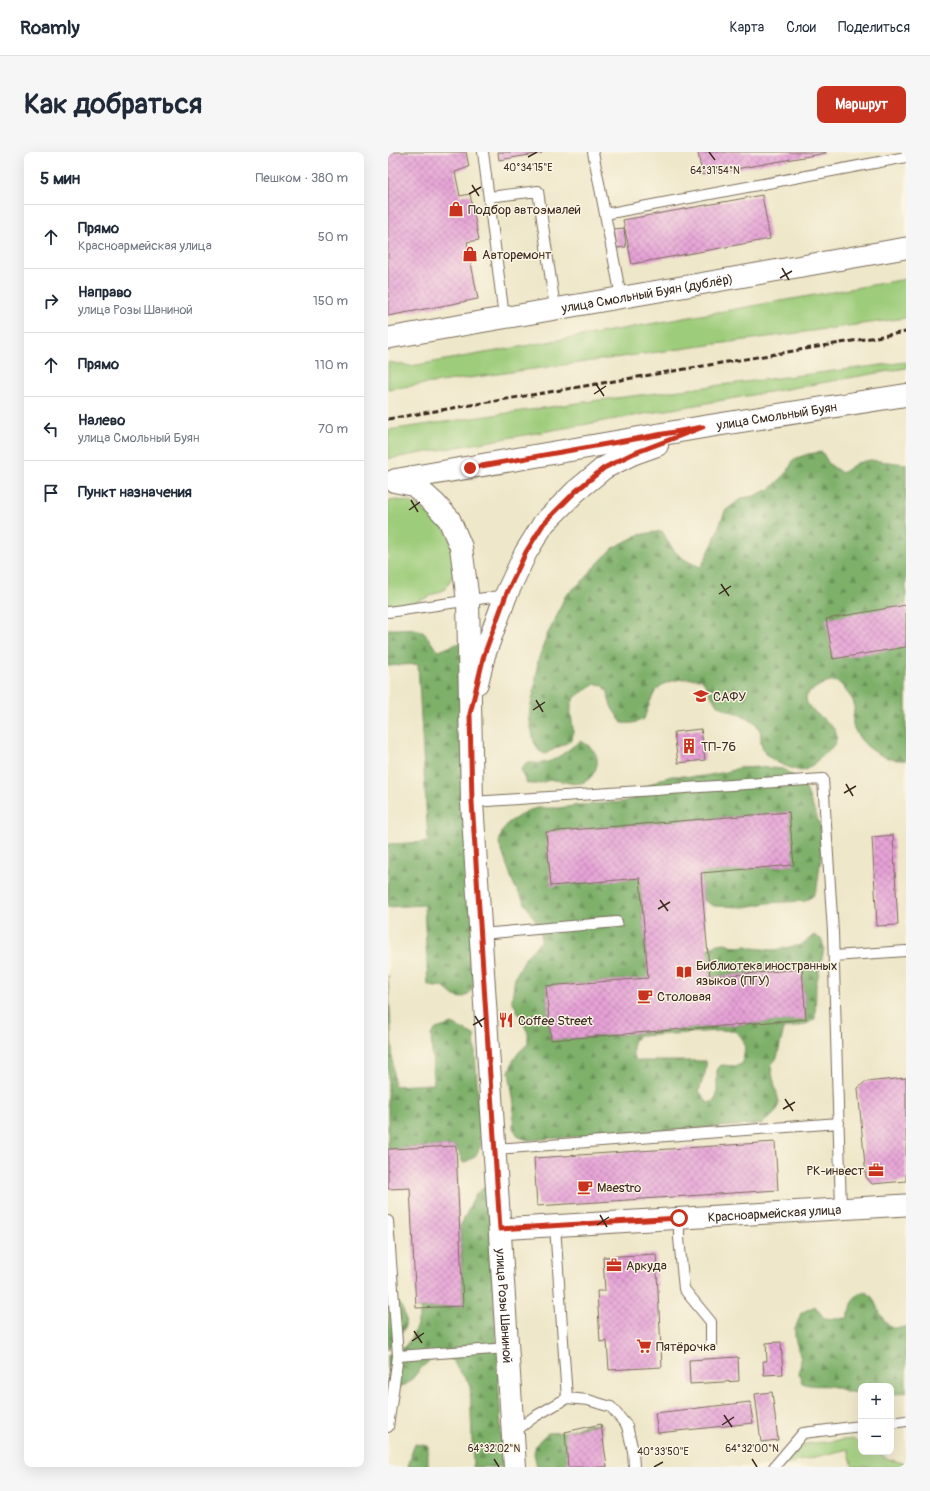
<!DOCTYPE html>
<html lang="ru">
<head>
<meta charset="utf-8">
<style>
	body { margin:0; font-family:Pangolin,sans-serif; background:#f6f6f7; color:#1f2937 }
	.controls { position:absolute; right:12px; bottom:12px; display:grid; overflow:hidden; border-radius:8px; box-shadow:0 4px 16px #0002 }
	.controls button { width:36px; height:36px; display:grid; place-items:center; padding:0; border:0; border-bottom:1px solid #e0e1e3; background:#fff; color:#1f2937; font:20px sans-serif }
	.stop { position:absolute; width:12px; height:12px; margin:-9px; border:3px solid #c8321e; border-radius:50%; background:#fff }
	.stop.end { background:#c8321e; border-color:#fff; box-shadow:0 1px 4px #0008 }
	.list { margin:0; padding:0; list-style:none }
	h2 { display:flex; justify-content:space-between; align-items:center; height:52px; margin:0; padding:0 16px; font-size:17px }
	h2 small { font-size:13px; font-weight:400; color:#747a83 }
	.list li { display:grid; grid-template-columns:26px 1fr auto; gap:12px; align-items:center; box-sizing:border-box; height:64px; padding:0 16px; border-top:1px solid #e0e1e3 }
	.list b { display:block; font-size:15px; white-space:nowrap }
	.list p { margin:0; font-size:13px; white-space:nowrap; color:#747a83 }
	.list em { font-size:13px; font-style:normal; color:#747a83 }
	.icon { flex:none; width:22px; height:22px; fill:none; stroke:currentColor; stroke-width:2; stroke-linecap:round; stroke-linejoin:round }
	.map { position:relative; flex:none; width:518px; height:1315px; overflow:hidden; border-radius:8px }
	header { display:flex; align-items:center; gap:24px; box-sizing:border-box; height:56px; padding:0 20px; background:#fff; border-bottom:1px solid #e0e1e3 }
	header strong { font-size:19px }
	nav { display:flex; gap:22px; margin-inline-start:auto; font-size:14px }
	.intro { display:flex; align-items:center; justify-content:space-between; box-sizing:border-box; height:96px; padding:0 24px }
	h1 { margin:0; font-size:28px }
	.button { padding:10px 18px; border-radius:8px; background:#c8321e; color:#fff; font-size:14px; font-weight:700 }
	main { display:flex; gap:24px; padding:0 24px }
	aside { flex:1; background:#fff; border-radius:8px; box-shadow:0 4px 16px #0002 }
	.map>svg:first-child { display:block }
	.green { fill:#9dcc7a; stroke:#6c7b4c }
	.forest { fill:url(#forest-firs); stroke:#5c6d44; fill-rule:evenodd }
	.building { fill:url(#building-cross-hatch) }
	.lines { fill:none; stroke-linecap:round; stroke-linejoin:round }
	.lane-casing { stroke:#7a6c5a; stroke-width:12 }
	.street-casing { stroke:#7a6c5a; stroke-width:23 }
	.primary-casing { stroke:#7a6c5a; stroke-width:24 }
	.lane { stroke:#fff; stroke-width:10 }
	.street { stroke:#fff; stroke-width:21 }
	.primary { stroke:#fff; stroke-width:22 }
	.rail { stroke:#3b2a1e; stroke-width:3; stroke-dasharray:6 3; stroke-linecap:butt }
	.route { stroke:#c8321e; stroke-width:5 }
	.ticks { fill:none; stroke:#3b2a1e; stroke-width:1.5 }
	.labels { text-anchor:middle; stroke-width:3; stroke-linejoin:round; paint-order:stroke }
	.poi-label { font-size:13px; fill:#3b2a1e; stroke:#fcf5e5; text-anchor:start }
	.street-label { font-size:13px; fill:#3b2a1e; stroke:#fcf5e5 }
	.ticks-label { font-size:10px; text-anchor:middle; fill:#3b2a1e; stroke:#fcf5e5; stroke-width:3; stroke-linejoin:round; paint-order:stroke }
</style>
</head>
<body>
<header>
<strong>Roamly</strong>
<nav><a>Карта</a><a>Слои</a><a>Поделиться</a></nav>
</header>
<div class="intro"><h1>Как добраться</h1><a class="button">Маршрут</a></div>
<main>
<aside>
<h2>5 мин<small>Пешком · 380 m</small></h2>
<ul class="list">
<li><svg class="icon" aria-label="ahead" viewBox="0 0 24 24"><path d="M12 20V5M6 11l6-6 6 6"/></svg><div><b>Прямо</b><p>Красноармейская улица</p></div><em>50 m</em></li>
<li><svg class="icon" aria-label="right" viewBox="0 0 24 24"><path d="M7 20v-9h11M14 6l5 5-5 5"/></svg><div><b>Направо</b><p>улица Розы Шаниной</p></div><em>150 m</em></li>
<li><svg class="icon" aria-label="ahead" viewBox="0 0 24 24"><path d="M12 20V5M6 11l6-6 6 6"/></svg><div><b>Прямо</b></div><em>110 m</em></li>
<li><svg class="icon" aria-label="left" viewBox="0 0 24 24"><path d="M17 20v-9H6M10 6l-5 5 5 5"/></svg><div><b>Налево</b><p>улица Смольный Буян</p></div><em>70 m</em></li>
<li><svg class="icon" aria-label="arrive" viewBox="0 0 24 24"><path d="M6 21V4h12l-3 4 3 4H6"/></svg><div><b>Пункт назначения</b></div></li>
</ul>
</aside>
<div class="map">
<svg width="518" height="1315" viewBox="0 0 518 1315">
	<defs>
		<pattern id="forest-firs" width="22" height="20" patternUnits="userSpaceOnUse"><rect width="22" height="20" fill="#7eb06a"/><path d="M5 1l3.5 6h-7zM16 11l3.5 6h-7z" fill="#688f57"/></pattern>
		<pattern id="building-cross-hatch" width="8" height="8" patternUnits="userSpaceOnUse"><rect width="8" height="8" fill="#e6a2d7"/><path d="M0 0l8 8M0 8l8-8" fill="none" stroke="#bc84ae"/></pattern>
	</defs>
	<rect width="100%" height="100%" fill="#fcf5e5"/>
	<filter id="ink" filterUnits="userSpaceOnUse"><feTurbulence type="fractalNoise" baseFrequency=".025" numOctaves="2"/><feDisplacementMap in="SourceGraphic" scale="8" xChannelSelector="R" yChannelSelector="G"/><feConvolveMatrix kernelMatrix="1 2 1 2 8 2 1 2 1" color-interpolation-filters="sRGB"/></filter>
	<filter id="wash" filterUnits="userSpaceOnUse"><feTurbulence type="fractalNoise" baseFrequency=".012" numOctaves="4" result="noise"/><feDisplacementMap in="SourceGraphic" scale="16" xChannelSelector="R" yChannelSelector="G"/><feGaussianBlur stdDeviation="0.9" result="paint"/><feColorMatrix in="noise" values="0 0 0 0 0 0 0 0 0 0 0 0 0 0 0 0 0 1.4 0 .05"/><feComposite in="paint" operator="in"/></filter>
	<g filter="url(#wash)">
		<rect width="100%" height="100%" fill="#eee7c9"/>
		<path class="green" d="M518,127V166L0,237V210L23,214Z
			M518,210V216L0,307V278L204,249Z
			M10,348L25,351L50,369L60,382L68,409L64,425L57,437L29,450L0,453V349Z
			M465,1287L473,1293V1300H487L500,1307L518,1312V1315H465L460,1297L391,1314L418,1292Z"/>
		<path class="forest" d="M434,300L441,312L454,321L469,311L482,308L518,312V608C498,610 474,596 466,576C463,568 467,560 466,552C465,547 461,543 458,539C447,520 433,533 420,541C419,543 418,545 418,547C419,563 457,572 447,591C445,595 440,599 436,602C429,609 424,615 414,619C403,617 377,608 374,595C371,586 376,582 368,572C360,562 339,561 328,551C324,547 319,534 314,527C300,526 276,526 267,540C262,548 259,558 256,567C248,571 242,572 234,571L224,556L221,548L220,540L215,533L207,532C200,537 191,541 186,547C178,556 188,574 184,588L157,602L151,599L146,590L141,565L142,557L147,535L150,508L159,483L167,468L177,444L198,426L205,416L225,396L250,383L274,379C287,401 288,405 313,415L325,391L337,359L354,346L366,344L382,337L398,322L406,307L420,302Z
			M0,477C12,478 28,473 37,482C43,488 44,494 51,499L74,490L88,831L80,843L74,846L66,844L54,834L47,835L40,833L36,753L0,755V692L40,690L30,512L0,514Z
			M193,589C198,592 205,596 207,601C213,610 206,626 196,630C185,635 174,627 163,628C152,630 150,634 139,631L135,624L133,617L139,610C164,616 175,600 193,589Z
			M373,615L395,617L413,629L418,637L432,673L433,683V704L429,736L425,744L417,749L379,751L357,755L326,754L315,748L313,721L405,713L401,660L158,680L163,733L252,726L260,826L158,834L163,888L418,867L414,817L322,825L319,797L329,792L337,791L349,795L359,794L364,796L386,798L413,793L426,783L434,788L436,797L428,833L427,867C417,874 408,875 396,876L389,906L383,913L384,922L391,950L389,958L374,972L140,988L131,985L125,976L126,952L121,920L125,909L131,900L140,892V881L124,848L127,825L138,805L153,789V778L126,733L111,691L114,680L120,671L139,659L149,656H170L192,653L235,650L245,646L263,632L273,627L284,624H295L305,625L316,624L339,620L350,616ZM344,878C359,885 358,897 354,912L348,914L333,913L329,918V943L326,949L320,951L311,939C314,928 319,921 318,909H250L245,904V889L252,884Z
			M0,823L6,934L46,932L43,883L48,877L64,872L86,883L93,993L87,1005L75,1011L68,994L0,997Z
			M100,1032L115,1315H85L82,1233L63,1207C39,1202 35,1216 21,1230C16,1235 7,1235 0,1235V1202L7,1203C25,1190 27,1178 34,1157L28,1156L75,1154L72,1075L88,1042Z
			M477,1139L484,1145L494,1165L498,1171L504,1176H513L518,1174V1240L507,1242L503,1241V1234H473V1240C462,1243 453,1236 442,1234C432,1233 424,1235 414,1231L411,1223L413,1207L407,1186V1177L413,1161L427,1154L436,1166L451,1167L459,1166C466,1154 461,1145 477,1139Z
			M0,1147L11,1151C24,1172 16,1180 1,1195L0,1198Z
			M213,1272L218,1315H149L146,1301L148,1293L154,1286L160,1281L177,1280L198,1273Z
			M27,1292L40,1294V1315H20L24,1300Z"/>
		<g id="blocks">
			<path class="building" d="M0,0H78L81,15L67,20L72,44L82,42L91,88L79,90L90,147L0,164Z
				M110,0H154V1L111,8Z
				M310,0H438V1L314,23Z
				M374,43L382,87L244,112L235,68Z
				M236,76L238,95L229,96L226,77Z
				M518,453V495L445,507L438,467Z
				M313,577L317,608L290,611L286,580Z
				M401,660L406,713L313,721L315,748L322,825L414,817L418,867L163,888L158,834L260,826L252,726L163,734L158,680Z
				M505,683L510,773L489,774L484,685Z
				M518,926V1029L484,1032L478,1025L470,936L477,930Z
				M387,990L390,1038L149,1054L146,1006Z
				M68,994L75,1154L28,1156L22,1036L0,1037V997Z
				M268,1102L274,1215L221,1218L219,1189L212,1190L209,1139H217L215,1105Z
				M393,1190L395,1222L376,1223L375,1209H379L378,1191Z
				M350,1205L351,1229L302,1232L301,1208Z
				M384,1240L390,1288L373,1290L367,1242Z
				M362,1250L365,1271L270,1281L267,1261Z
				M213,1272L219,1315H180L177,1280Z"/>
		</g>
	</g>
	<g filter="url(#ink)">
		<use href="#blocks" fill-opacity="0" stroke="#7a6c5a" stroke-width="1"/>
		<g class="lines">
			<g class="lane-casing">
				<path id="lane" d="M95,0L116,165
					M205,0L233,145
					M101,45L150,39L167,156
					M217,62L518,5
					M0,460L118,443
					M84,650L435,627L445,780L453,1057
					M93,782L229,770
					M446,804L518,799
					M107,997L451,971
					M291,1066V1086L296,1137L323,1170V1193
					M0,1069L10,1204L0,1275
					M10,1204L120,1196
					M179,1246L200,1248L223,1255L239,1274L245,1299L246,1315
					M503,1271L518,1269
					M125,1281L146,1265L179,1246L167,1074
					M386,1315L415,1281L473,1274"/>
			</g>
			<g class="street-casing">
				<g id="street">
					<path id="s1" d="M0,186L518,96"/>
					<path id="s2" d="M112,1077L518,1053"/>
				</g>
			</g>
			<g class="primary-casing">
				<g id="primary">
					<path id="s3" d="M8,328L315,275L518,243"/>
					<path id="s4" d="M6,329L26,333L47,352L61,367L73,395L80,449L84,650L127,1315"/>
					<path d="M89,531L96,503L118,443L138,400L156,371L188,339L216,316L244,302L269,293"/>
				</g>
			</g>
			<use href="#lane" class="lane"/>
			<use href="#street" class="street"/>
			<use href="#primary" class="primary"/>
			<path class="rail" d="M0,267L518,180"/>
		</g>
	</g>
	<g class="lines" filter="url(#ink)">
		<path class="route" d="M82,316L315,275L244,302L216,316L188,339L156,371L138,400L118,443L96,503L82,562L84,650L112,1077L291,1066"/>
	</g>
	<path class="ticks" d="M321,0L327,8M140,5L149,0M84,33L91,44M81,42L93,35M394,116L401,128M392,126L404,119M208,232L216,244M206,242L218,234M23,348L30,360M21,358L32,350M333,432L341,444M331,442L343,434M148,548L155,560M145,558L157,550M458,632L465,644M456,641L468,634M272,748L280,759M270,757L282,750M87,864L94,875M85,873L97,866M397,947L405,959M395,957L407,950M212,1063L219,1075M209,1073L221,1065M26,1179L34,1191M24,1189L36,1181M336,1263L344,1275M334,1273L346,1265M106,1307L111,1315M364,1307L369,1315M266,1315L275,1310"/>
	<defs>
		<g id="shop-bare" transform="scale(1.2)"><path d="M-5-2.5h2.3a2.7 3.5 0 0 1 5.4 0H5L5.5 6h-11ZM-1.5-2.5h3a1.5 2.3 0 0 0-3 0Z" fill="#c8321e" stroke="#fcf5e5" stroke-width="2.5" paint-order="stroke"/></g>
		<g id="university-bare" transform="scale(1.2)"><path d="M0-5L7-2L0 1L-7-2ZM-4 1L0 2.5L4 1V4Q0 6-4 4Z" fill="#c8321e" stroke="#fcf5e5" stroke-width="2.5" paint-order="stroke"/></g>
		<g id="building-bare" transform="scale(1.2)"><path d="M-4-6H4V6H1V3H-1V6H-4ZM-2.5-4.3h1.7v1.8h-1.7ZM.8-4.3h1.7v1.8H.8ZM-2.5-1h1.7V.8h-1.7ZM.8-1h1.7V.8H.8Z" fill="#c8321e" stroke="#fcf5e5" stroke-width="2.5" paint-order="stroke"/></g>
		<g id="library-bare" transform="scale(1.2)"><path d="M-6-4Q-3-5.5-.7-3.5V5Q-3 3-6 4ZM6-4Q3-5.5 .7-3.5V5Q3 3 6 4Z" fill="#c8321e" stroke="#fcf5e5" stroke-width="2.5" paint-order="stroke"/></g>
		<g id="cafe-bare" transform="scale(1.2)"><path d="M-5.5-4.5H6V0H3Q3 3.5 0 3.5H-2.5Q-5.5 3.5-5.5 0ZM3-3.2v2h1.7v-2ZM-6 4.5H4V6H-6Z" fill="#c8321e" stroke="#fcf5e5" stroke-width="2.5" paint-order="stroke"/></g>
		<g id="restaurant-bare" transform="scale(1.2)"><path d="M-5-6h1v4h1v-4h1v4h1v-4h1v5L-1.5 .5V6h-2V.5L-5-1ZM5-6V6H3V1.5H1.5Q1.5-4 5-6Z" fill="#c8321e" stroke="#fcf5e5" stroke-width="2.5" paint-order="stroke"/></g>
		<g id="office-bare" transform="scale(1.2)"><path d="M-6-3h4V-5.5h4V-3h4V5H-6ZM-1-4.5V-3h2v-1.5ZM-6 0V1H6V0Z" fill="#c8321e" stroke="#fcf5e5" stroke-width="2.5" paint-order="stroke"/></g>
		<g id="supermarket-bare" transform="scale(1.2)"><path d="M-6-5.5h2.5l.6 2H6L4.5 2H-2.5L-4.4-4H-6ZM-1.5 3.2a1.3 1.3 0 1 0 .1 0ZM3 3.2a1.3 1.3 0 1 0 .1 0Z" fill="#c8321e" stroke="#fcf5e5" stroke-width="2.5" paint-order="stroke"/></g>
	</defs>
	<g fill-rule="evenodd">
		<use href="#shop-bare" x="68" y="57"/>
		<use href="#shop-bare" x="82" y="102"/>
		<use href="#university-bare" x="313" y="544"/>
		<use href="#building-bare" x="301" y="594"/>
		<use href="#library-bare" x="296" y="820"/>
		<use href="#cafe-bare" x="257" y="844"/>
		<use href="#restaurant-bare" x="118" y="868"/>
		<use href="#office-bare" x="488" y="1018"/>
		<use href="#cafe-bare" x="197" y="1035"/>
		<use href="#office-bare" x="226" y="1113"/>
		<use href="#supermarket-bare" x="256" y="1194"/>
	</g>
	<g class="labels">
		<g class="poi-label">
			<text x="80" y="62">Подбор автоэмалей</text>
			<text x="94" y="107">Авторемонт</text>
			<text x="325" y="549">САФУ</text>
			<text x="313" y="599">ТП-76</text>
			<text x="308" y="818">Библиотека иностранных<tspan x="308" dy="15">языков (ПГУ)</tspan></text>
			<text x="269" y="849">Столовая</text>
			<text x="130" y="873">Coffee Street</text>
			<text x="476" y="1023" text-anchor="end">РК-инвест</text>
			<text x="209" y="1040">Maestro</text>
			<text x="238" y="1118">Аркуда</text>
			<text x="268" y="1199">Пятёрочка</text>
		</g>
		<g class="street-label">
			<text dy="5" stroke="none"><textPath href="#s1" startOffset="263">улица Смольный Буян (дублёр)</textPath></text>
			<text dy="5" stroke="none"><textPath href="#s3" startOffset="386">улица Смольный Буян</textPath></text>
			<text dy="5" stroke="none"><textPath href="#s2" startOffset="275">Красноармейская улица</textPath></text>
			<text dy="5" stroke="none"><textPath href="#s4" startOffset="860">улица Розы Шаниной</textPath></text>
		</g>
	</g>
	<g class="ticks-label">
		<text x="140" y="19">40°34'15"E</text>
		<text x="327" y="22">64°31'54"N</text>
		<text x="106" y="1300">64°32'02"N</text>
		<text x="364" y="1300">64°32'00"N</text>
		<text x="275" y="1303">40°33'50"E</text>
	</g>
</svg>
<div class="controls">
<button>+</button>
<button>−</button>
</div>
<div class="stop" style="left:291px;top:1066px"></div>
<div class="stop end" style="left:82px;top:316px"></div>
</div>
</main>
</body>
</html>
